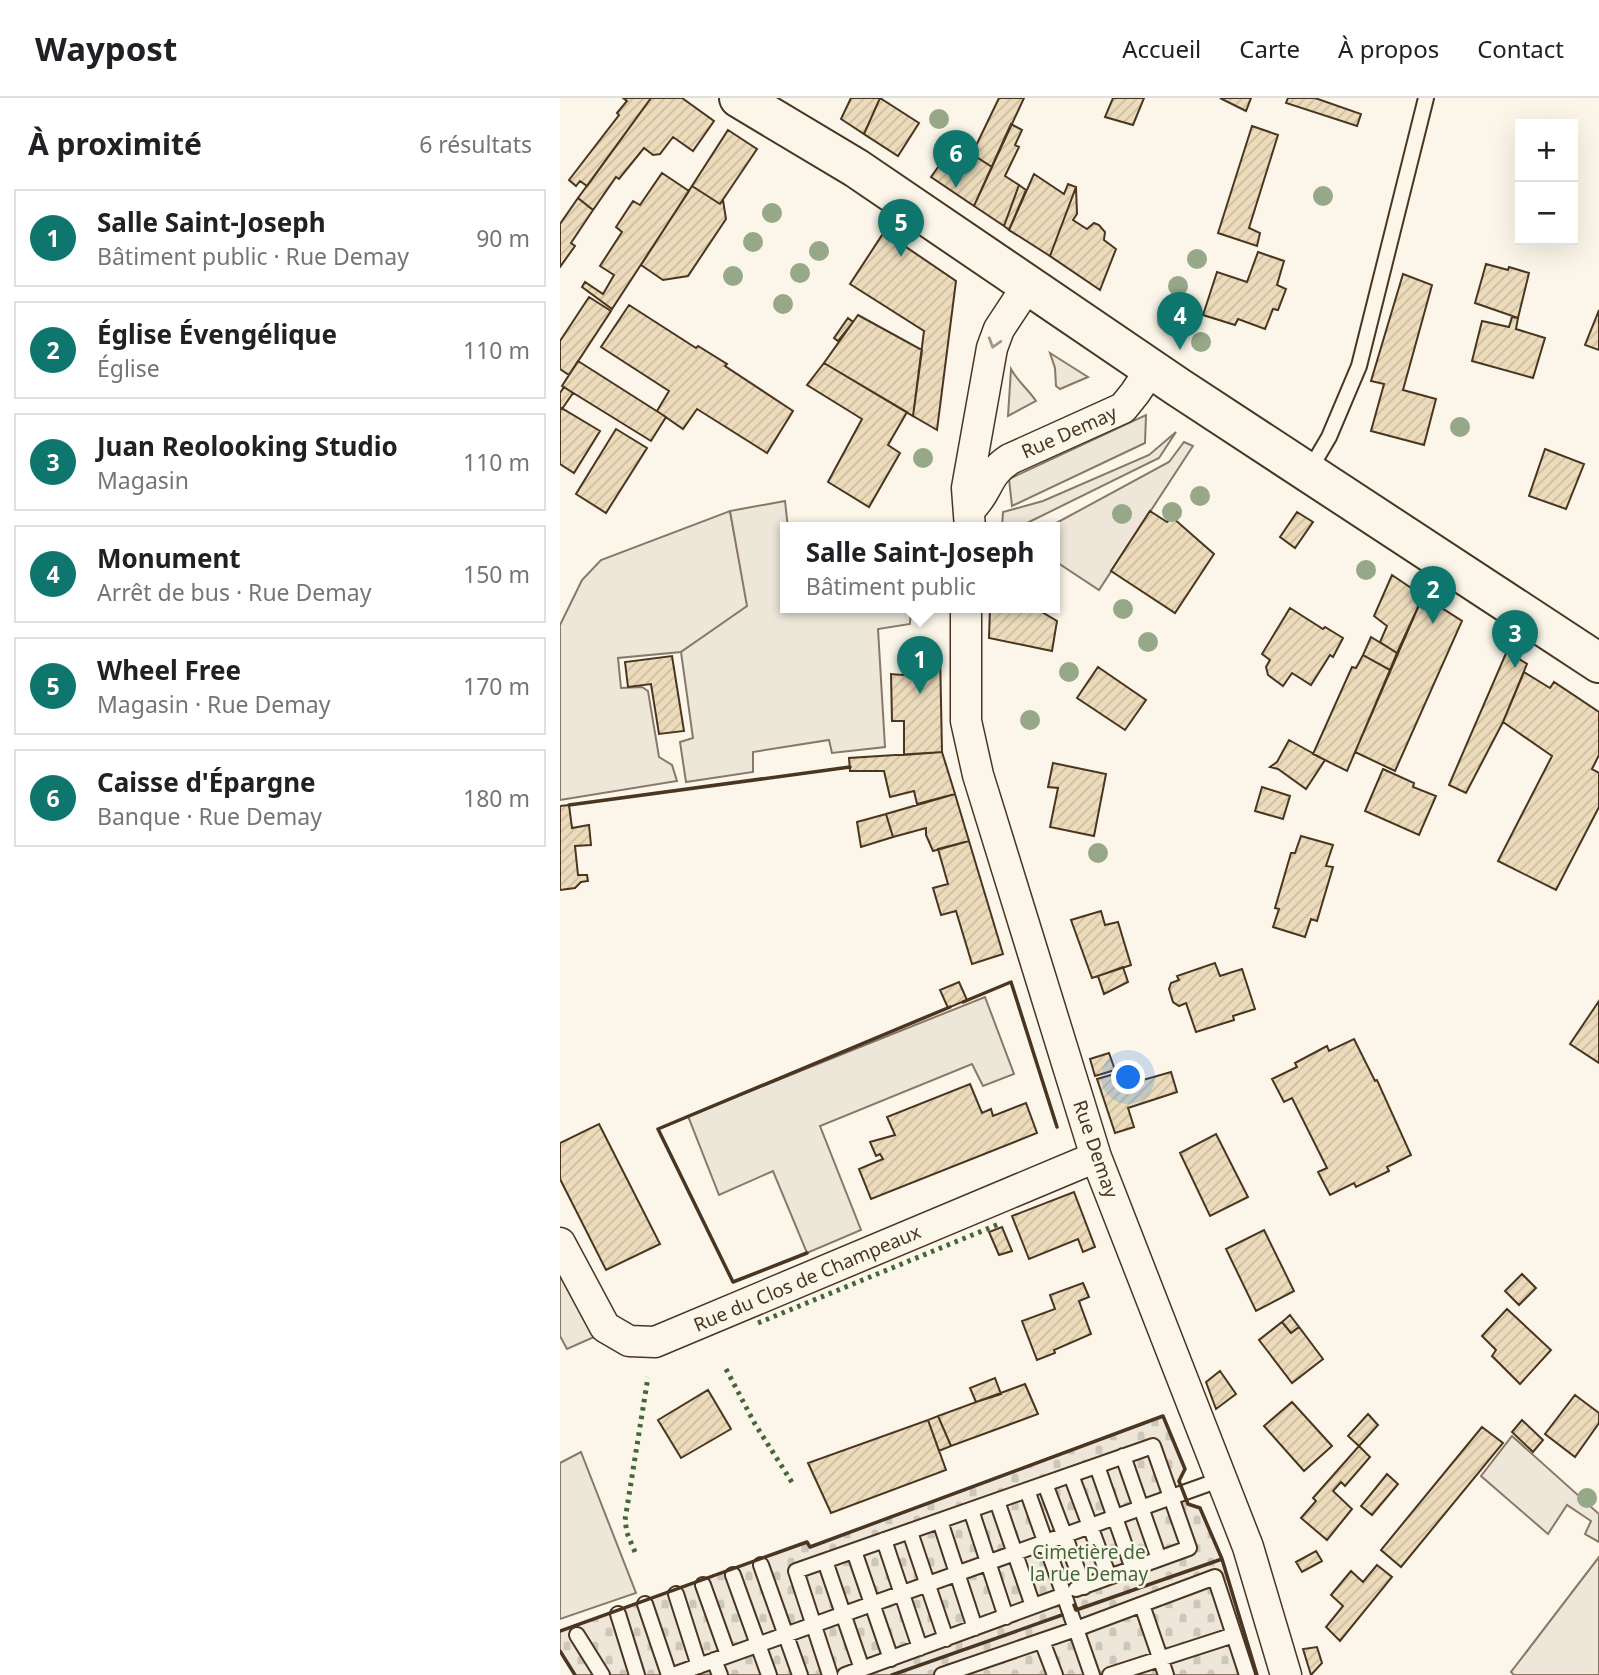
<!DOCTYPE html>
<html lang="fr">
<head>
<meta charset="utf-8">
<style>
	body { margin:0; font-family:"Noto Sans",sans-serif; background:#f2f2f2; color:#202124 }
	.controls { position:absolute; right:21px; top:21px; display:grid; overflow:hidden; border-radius:0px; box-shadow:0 7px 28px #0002 }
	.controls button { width:63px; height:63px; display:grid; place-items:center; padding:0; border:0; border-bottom:2px solid #e0e0e0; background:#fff; color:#202124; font:35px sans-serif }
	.you { position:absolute; left:569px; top:980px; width:24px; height:24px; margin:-18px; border:5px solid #fff; border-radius:50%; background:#1a73e8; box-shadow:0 0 0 10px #1a73e833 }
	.badge { display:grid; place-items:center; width:46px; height:46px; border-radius:50%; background:#0f766e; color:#fff; font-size:23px; font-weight:700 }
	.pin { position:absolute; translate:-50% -58px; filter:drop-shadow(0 2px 4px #0008) }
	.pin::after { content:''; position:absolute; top:37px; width:24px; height:21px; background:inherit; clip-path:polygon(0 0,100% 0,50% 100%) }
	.popup { position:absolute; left:220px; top:424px; width:280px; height:91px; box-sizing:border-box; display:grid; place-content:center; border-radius:0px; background:#fff; filter:drop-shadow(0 2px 5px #0005); font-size:23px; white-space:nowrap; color:#757577 }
	.popup b { font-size:26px; color:#202124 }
	.popup::after { content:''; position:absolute; left:50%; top:100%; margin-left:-14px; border:14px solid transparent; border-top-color:#fff }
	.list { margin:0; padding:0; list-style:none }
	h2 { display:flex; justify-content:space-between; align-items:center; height:91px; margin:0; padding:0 28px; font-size:30px }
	h2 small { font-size:23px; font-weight:400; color:#757577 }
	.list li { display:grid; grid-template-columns:46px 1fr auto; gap:21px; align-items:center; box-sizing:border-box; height:98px; margin:0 14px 14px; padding:0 14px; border:2px solid #e0e0e0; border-radius:0px }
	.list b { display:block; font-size:26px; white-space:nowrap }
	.list p { margin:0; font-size:23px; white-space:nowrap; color:#757577 }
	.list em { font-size:23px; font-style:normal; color:#757577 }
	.map { position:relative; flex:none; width:1039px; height:1577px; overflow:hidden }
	header { display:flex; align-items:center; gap:42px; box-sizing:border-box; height:98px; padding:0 35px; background:#fff; border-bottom:2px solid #e0e0e0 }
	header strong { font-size:33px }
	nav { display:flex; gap:38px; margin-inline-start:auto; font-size:24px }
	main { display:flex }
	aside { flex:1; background:#fff }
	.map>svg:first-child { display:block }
	.grass { fill:#ede6d9; stroke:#887966; stroke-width:2 }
	.cemetery { fill:url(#cemetery-stones); stroke:#887966; stroke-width:2 }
	.parking { fill:#ede7d9; stroke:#887966; stroke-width:2 }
	.building { fill:url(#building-hatch); stroke:#4a3520; stroke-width:2 }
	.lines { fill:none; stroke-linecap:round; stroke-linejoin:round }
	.lane-casing { stroke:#4a3520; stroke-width:18 }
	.street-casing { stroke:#4a3520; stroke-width:33 }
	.secondary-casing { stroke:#4a3520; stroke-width:42 }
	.lane { stroke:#fbf6e9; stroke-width:14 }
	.street { stroke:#fbf6e9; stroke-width:30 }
	.secondary { stroke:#fbf6e9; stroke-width:38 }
	.hedge { stroke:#436837; stroke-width:5; stroke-dasharray:3.5 5; stroke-linecap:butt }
	.wall { stroke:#4a3520; stroke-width:3.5 }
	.tree { fill:#96a887 }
	.oneway { stroke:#a29684 }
	.labels { text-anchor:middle; stroke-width:5; stroke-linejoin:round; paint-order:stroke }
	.street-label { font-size:19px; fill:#4a3520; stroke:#fbf6e9 }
	.park-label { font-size:19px; fill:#436837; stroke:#fbf6e9 }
</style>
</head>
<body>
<header>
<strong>Waypost</strong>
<nav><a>Accueil</a><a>Carte</a><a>À propos</a><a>Contact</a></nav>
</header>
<main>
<aside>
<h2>À proximité<small>6 résultats</small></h2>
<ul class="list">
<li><span class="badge">1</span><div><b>Salle Saint-Joseph</b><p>Bâtiment public · Rue Demay</p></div><em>90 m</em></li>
<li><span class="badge">2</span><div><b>Église Évengélique</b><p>Église</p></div><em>110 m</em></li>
<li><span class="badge">3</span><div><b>Juan Reolooking Studio</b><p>Magasin</p></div><em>110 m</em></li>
<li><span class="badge">4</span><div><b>Monument</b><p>Arrêt de bus · Rue Demay</p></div><em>150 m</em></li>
<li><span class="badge">5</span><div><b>Wheel Free</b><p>Magasin · Rue Demay</p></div><em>170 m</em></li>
<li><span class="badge">6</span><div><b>Caisse d'Épargne</b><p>Banque · Rue Demay</p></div><em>180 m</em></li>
</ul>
</aside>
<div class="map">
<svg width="1039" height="1577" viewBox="0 0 1039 1577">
	<defs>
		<pattern id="cemetery-stones" width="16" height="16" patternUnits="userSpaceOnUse" patternTransform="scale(1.75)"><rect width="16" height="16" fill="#ede6d9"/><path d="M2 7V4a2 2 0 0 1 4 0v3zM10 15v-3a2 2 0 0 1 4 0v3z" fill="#cdc6ba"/></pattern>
		<pattern id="building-hatch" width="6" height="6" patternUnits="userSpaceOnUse" patternTransform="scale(1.75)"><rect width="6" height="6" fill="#ecdcbc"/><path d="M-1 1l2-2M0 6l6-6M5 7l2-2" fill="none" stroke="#ccbda1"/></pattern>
	</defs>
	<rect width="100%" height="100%" fill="#fbf6e9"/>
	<path class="grass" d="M490,255L528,279L500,291L496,288L495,270Z
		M451,271C458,284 468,291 476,303L448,318Z
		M616,334L599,360L463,427L442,429L443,414L483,403L589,357Z
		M624,344L633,348L539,492L495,463V430H487L609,364Z
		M170,413L188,509L121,554L58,560L61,590L82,589L88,593L99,659L112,667L117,683L0,702V527L22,482L41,462Z
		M952,1338L1039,1416V1444L1025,1436L1031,1423L1007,1407L988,1436L921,1378Z
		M1039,1459V1577H954L951,1574Z"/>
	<path class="cemetery" d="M603,1318L625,1371L619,1383L628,1406L640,1410L662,1461L697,1577H15L0,1553V1533L247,1444L250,1449Z"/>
	<path class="parking" d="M586,317L585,345L452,408L449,381Z
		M225,403L228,430H225V510H351L350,526L318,531L325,649L272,655L269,642L193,654V674L126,684L120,644L133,640L121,554L187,508L170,413Z
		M425,899L454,976L423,988L412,966L260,1028L301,1132L247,1155L213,1073L159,1097L128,1018Z
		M0,1176L34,1239L7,1251L0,1238Z
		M21,1354L76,1495L0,1521V1365Z"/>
	<path class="building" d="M63,0H91L27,88L20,83L16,88L9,82L59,17L57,15L67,3Z
		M91,0H122L154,23L133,53L113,39L100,56L93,57L84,50L59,81L56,79L33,112L18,100Z
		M291,0H320L304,36L281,21Z
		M320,0L359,25L338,58L304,36Z
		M439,0H464L432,69L412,56Z
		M553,0H584L573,27L545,19Z
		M660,0H691L686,13Z
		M728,0H755L801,16L797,28L726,5Z
		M451,26L462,32L455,47L459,49L445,78L459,87L444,128L414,108Z
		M692,28L718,37L689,130L700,135L697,148L658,135Z
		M168,32L197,51L160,106L132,88Z
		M407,53L432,69L414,108L371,79L386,58L398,65Z
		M102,75L129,93L52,211L22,189L25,184L43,196L54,177L40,168L62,134L56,129L73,103L80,107Z
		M474,76L504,96L508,86L516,89L490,158L449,132Z
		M459,87L466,92L449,132L444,128Z
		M132,88L160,106L163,102L166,121L128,178L103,182L81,167Z
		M516,89L517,116L513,122L527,131L534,125L539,127L545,134L544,142L556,151L540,192L490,158Z
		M18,100L33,112L11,145L15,148L0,169V126Z
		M324,134L396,183L377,332L353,318L364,233L290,186Z
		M698,154L724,163L717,187L726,191L718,212L713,211L705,231L678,221L675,227L643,217L657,174L687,184Z
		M926,166L948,172L949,169L969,175L958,220L915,205Z
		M843,176L872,187L843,292L876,301L864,347L811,333L824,286L811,283Z
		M29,199L51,213L9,277L0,271V243Z
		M69,207L136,250L138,248L167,266L165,268L233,313L207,355L137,311L123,331L97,313L109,293L41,249Z
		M1039,212V252L1025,247Z
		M298,217L362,252L353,318L264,265Z
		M952,219L958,220L956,231L985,240L973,280L912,263L922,223L949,229Z
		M288,220L293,224L278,243L274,240Z
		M18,263L106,319L91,343L2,288Z
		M264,265L347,314L328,347L340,355L309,409L268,384L302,321L247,287Z
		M4,289L13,295L2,311L0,309V295Z
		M0,309L40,333L14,375L0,366Z
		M56,331L87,350L46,415L16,396Z
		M985,351L1024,366L1006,411L969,398Z
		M590,413L607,424L612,419L654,456L615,515L551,473Z
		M737,414L753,424L735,450L720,439Z
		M832,477L863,498L837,555L820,544L827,528L814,518Z
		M863,498L902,523L835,673L795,654Z
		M430,510H475L497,523L492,553L429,540Z
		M730,510L763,531L765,529L783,540L773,559L770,557L751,587L732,575L723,588L708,577L706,569L710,562L702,556Z
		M811,539L837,555L830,572L803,557Z
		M947,553L967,566L943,624L906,695L889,687Z
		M343,554H380L382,654L344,657V623H332L331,576L343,577Z
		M803,557L830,572L787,673L753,656L792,569L796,570Z
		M112,558L124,633L99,636L91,586L68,589L65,564Z
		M538,569L586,602L565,632L517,600Z
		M964,574L990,590L994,584L1039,614V657L1032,671L1039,675V709L996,792L938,763L992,658L943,624Z
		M729,642L765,662L746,691L718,671L710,669L717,664Z
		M382,654L395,696L357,706L354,693L330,699L324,673H290L289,660Z
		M493,665L546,676L534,738L490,729L498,690L488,689Z
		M823,671L854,685L853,689L876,698L859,737L805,713Z
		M702,689L730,698L723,721L695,713Z
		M395,696L409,743L373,753L366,737V730L333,739L326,716Z
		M9,707L12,730L29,727L31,747L15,748L18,777H27L28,783L21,784L15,790L0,792V708Z
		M326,716L333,739L301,749L297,724Z
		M741,738L773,747L766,768L773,769L757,823L751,821L745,839L713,829L719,811L715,810L731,755H735Z
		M409,743L443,856L412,866L396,813L381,817L373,790L388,786L378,751Z
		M541,813L545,827L558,824L571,867L532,880L511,822Z
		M655,865L660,878L682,871L695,911L673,918L674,922L636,934L626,905L619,908L613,904L609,891L611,885L619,882L617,878Z
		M563,869L568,884L544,896L538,878Z
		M399,884L407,902L388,910L380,892Z
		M1039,903V965L1010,946Z
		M794,941L815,983L817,982L851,1057L827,1069L829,1073L796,1089L794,1085L770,1097L758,1074L767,1070L732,1000L724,1004L712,981L737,969L735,965L767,948L769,953Z
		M549,955L555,972L535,978L530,961Z
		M579,969L583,982L611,974L617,994L568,1010L574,1029L555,1035L537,981Z
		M410,986L422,1015L431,1011L433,1018L466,1005L477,1035L311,1101L299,1071L323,1061L320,1056L316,1058L310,1044L335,1037L327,1019Z
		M39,1026L100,1146L46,1172L0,1081V1045Z
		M656,1036L688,1099L650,1118L620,1055Z
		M514,1094L535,1149L523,1154L518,1141L469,1161L452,1118Z
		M442,1129L452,1153L439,1157L429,1134Z
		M704,1132L734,1193L696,1213L666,1151Z
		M962,1176L976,1190L959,1207L945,1193Z
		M523,1185L529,1199L519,1203L531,1236L494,1252L495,1255L477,1262L462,1223L495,1211L490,1197Z
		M947,1211L991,1252L960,1286L932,1258L936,1252L922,1238Z
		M730,1217L739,1229L731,1235L722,1224Z
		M722,1224L731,1235L739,1229L763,1261L732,1285L699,1242Z
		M660,1273L676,1296L656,1311L646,1284Z
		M435,1280L441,1296L416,1304L410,1290Z
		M465,1286L478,1316L391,1348L378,1318Z
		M148,1292L171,1331L121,1360L98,1322Z
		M1015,1297L1039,1315V1325L1015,1359L985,1336Z
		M732,1304L772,1348L744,1373L704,1328Z
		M808,1316L818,1327L799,1348L788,1338Z
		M378,1318L391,1348L379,1353L368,1322Z
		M368,1322L386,1372L271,1415L248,1365Z
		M962,1322L983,1342L973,1354L952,1334Z
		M922,1329L943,1345L841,1469L821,1452Z
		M799,1348L810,1359L785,1388L781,1384L773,1393L792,1411L767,1442L741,1420L756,1403L753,1400Z
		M827,1376L838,1386L812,1417L801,1408Z
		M756,1453L762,1463L742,1474L736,1464Z
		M817,1467L832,1479L780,1543L766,1529L783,1508L771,1497L791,1473L803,1484Z
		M757,1549L762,1565L751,1577L743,1551Z"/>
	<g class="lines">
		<g class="lane-casing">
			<path id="lane" d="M749,373L769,339L799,268L866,0
				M563,1358L599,1461
				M537,1368L573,1471
				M511,1377L549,1479
				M485,1386L524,1489
				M437,1403L473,1508
				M411,1412L446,1519
				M380,1423L415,1530
				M350,1434L386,1541
				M324,1442L360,1550
				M294,1453L331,1561
				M265,1463L302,1571
				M201,1467L240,1577
				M173,1477L209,1577
				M143,1487L168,1557
				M116,1496L139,1568
				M85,1506L109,1577
				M582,1507L606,1577
				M58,1516L77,1577
				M17,1537L42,1577
				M482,1543L495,1577
				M154,1562L160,1577
				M113,1577L662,1381
				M270,1577L236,1473L593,1348L629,1450L516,1491
				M285,1577L504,1497
				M382,1577L516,1531L467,1392
				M532,1577L516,1531L655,1479L687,1577
				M550,1577L674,1537"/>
		</g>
		<g class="street-casing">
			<path id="street" d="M410,411C429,394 425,377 450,361L563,310L575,295L591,271
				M410,430L407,390L432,250L439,231L468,187
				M406,510V623L418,677L536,1059L688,1449L726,1577
				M0,1145L45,1229L69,1243L95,1244L536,1059"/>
		</g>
		<g class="secondary-casing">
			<path id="secondary" d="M179,0L296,70L618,289L1039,565"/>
		</g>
		<use href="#lane" class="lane"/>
		<use href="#street" class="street"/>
		<use href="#secondary" class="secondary"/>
		<path class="hedge" d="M198,1225L439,1126
			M166,1271L195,1326L233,1386
			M75,1454L67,1435L65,1422L88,1279"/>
		<path class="wall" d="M9,707L290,669
			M403,904L451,884L497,1029
			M247,1155L173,1184L98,1031L390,909
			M514,1507L516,1512L662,1461
			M0,1533L247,1444L250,1449L603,1318L625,1371L619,1383L628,1406L640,1410L662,1461L697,1577
			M0,1553L15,1577
			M332,1577L502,1517"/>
	</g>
	<g class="tree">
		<circle cx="379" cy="21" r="10"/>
		<circle cx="763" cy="98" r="10"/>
		<circle cx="212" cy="115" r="10"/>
		<circle cx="193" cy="144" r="10"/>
		<circle cx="259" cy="153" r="10"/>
		<circle cx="637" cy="161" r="10"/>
		<circle cx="240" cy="175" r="10"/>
		<circle cx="173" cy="178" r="10"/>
		<circle cx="618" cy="188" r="10"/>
		<circle cx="223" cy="206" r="10"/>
		<circle cx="607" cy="223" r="10"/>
		<circle cx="641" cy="244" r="10"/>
		<circle cx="900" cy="329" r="10"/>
		<circle cx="363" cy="360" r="10"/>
		<circle cx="640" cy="398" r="10"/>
		<circle cx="612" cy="414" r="10"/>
		<circle cx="562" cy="416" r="10"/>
		<circle cx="806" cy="472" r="10"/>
		<circle cx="563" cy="511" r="10"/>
		<circle cx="588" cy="544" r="10"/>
		<circle cx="509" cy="574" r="10"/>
		<circle cx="470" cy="622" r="10"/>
		<circle cx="538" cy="755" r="10"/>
		<circle cx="1027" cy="1400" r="10"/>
	</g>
	<defs><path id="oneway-chevron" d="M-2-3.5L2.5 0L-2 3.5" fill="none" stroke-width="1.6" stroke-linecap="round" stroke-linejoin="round" transform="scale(1.75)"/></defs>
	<use class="oneway" href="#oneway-chevron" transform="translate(434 245) rotate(107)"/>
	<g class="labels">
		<g class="street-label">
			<text transform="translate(509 334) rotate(-24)" y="7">Rue Demay</text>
			<text transform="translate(536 1051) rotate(71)" y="7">Rue Demay</text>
			<text transform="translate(247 1180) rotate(-23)" y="7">Rue du Clos de Champeaux</text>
		</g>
		<g class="park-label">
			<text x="529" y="1461">Cimetière de<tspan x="529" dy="22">la rue Demay</tspan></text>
		</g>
	</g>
</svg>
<div class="controls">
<button>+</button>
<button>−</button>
</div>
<div class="you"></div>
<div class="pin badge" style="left:360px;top:596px">1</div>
<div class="popup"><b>Salle Saint-Joseph</b>Bâtiment public</div>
<div class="pin badge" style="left:873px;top:526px">2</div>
<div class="pin badge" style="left:955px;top:570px">3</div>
<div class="pin badge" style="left:620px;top:252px">4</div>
<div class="pin badge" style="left:341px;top:159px">5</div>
<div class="pin badge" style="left:396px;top:90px">6</div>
</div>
</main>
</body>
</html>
